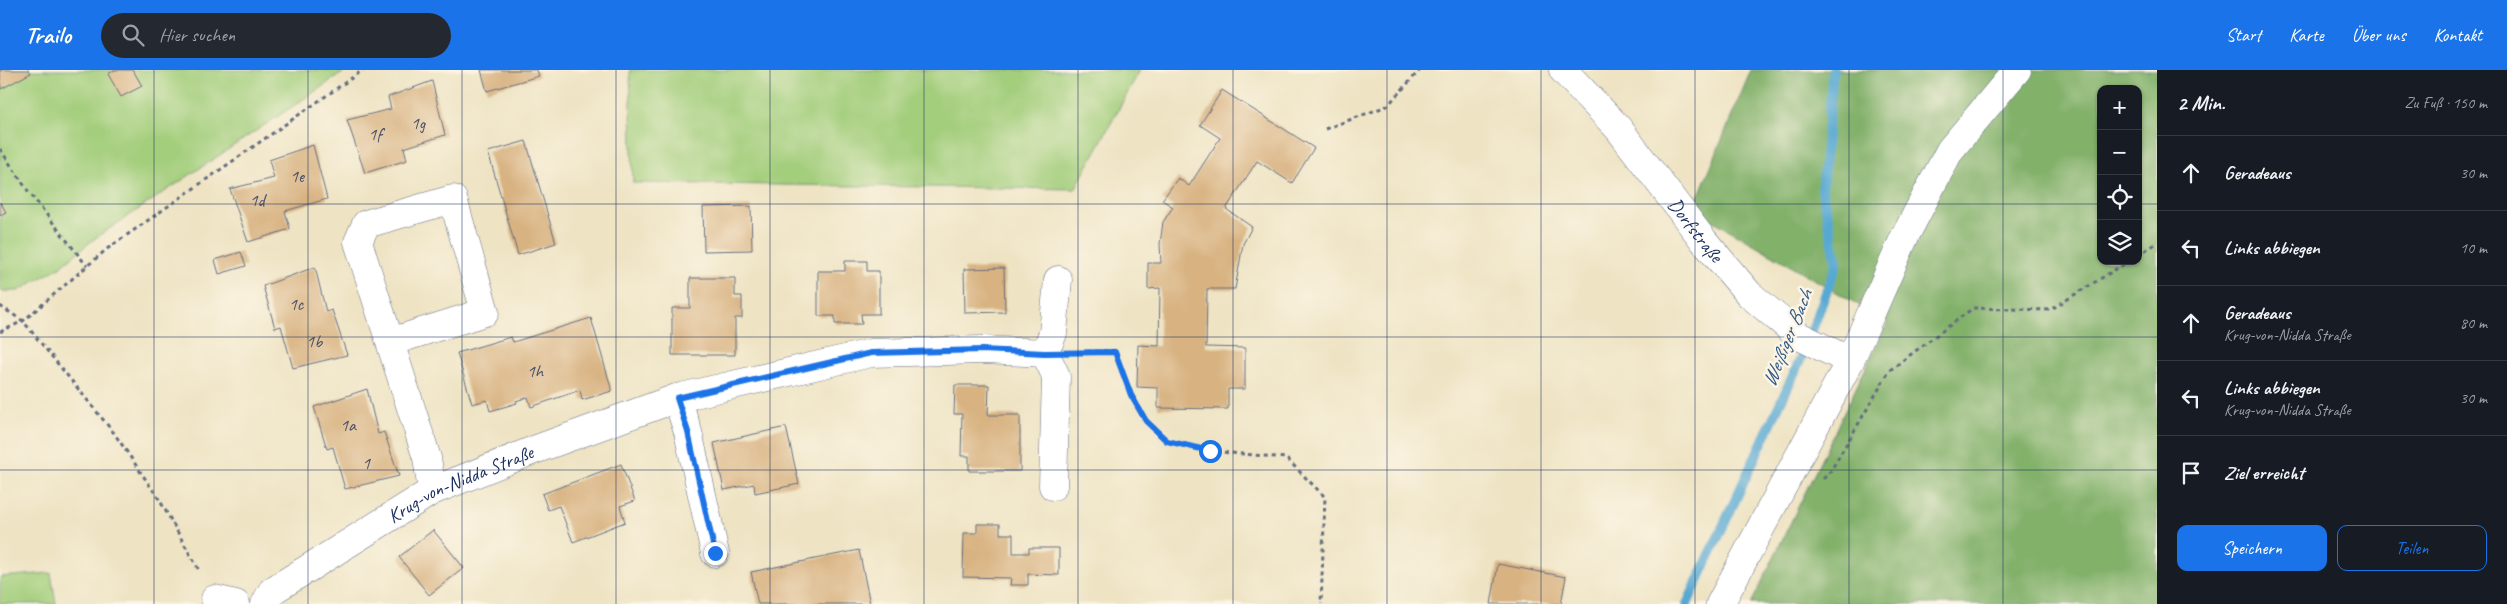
<!DOCTYPE html>
<html lang="de">
<head>
<meta charset="utf-8">
<style>
	body { margin:0; font-family:Caveat,sans-serif; background:#242831; color:#f1f3f6 }
	.controls { position:absolute; right:15px; top:15px; display:grid; overflow:hidden; border-radius:10px; box-shadow:0 1px 4px #0004 }
	.controls button { width:45px; height:45px; display:grid; place-items:center; padding:0; border:0; border-bottom:1px solid #363941; background:#171b24; color:#f1f3f6; font:25px sans-serif }
	.stop { position:absolute; width:15px; height:15px; margin:-11px; border:4px solid #1a73e8; border-radius:50%; background:#fff }
	.stop.end { background:#1a73e8; border-color:#fff; box-shadow:0 1px 5px #0008 }
	.list { margin:0; padding:0; list-style:none }
	h2 { display:flex; justify-content:space-between; align-items:center; height:65px; margin:0; padding:0 20px; font-size:21px }
	h2 small { font-size:16px; font-weight:400; color:#9ea1a6 }
	.list li { display:grid; grid-template-columns:32px 1fr auto; gap:15px; align-items:center; box-sizing:border-box; height:75px; padding:0 20px; border-top:1px solid #363941 }
	.list b { display:block; font-size:19px; white-space:nowrap }
	.list p { margin:0; font-size:16px; white-space:nowrap; color:#9ea1a6 }
	.list em { font-size:16px; font-style:normal; color:#9ea1a6 }
	.actions { display:flex; gap:10px; padding:15px 20px }
	.actions a { flex:1; padding:11px 0; border:1px solid #1a73e8; border-radius:10px; text-align:center; font-size:18px; color:#1a73e8 }
	.actions .main { background:#1a73e8; color:#fff }
	.icon { flex:none; width:28px; height:28px; fill:none; stroke:currentColor; stroke-width:2; stroke-linecap:round; stroke-linejoin:round }
	.map { position:relative; flex:none; width:2157px; height:534px; overflow:hidden }
	header { display:flex; align-items:center; gap:30px; box-sizing:border-box; height:70px; padding:0 25px; background:#1a73e8; color:#fff }
	header strong { font-size:24px }
	nav { display:flex; gap:28px; margin-inline-start:auto; font-size:18px }
	.search { width:350px; height:45px; background:#242831; display:flex; align-items:center; gap:12px; box-sizing:border-box; padding:0 18px; border-radius:28px; color:#9ea1a6; font-size:19px }
	main { display:flex }
	aside { flex:1; background:#171b24 }
	.map>svg:first-child { display:block }
	.green { fill:#a3ce7b; stroke:#5f7e6c }
	.forest { fill:#82b16b; stroke:#4e7064; fill-rule:evenodd }
	.lines { fill:none; stroke-linecap:round; stroke-linejoin:round }
	.stream { stroke:#57a9d2; stroke-width:10 }
	.building { fill:#d8b281 }
	.minor-casing { stroke:#656e81; stroke-width:29 }
	.path { stroke:#656e81; stroke-width:3; stroke-dasharray:4 4; stroke-linecap:butt }
	.minor { stroke:#fff; stroke-width:28 }
	.route { stroke:#1a73e8; stroke-width:6 }
	.grid { fill:none; stroke:#1b2f5e; stroke-width:1; stroke-opacity:0.55 }
	.labels { text-anchor:middle; stroke-width:5; stroke-linejoin:round; paint-order:stroke }
	.number-label { font-size:18px; fill:#4a5067 }
	.street-label { font-size:20px; fill:#1b2f5e; stroke:#fcf5e5 }
	.water-label { font-size:21px; font-style:italic; fill:#305a87; stroke:#fcf5e5 }
</style>
</head>
<body>
<header>
<strong>Trailo</strong>
<div class="search"><svg class="icon" aria-label="search" viewBox="0 0 24 24"><circle cx="10" cy="10" r="6"/><path d="M15 15l6 6"/></svg>Hier suchen</div>
<nav><a>Start</a><a>Karte</a><a>Über uns</a><a>Kontakt</a></nav>
</header>
<main>
<div class="map">
<svg width="2157" height="534" viewBox="0 0 2157 534">
	<rect width="100%" height="100%" fill="#fcf5e5"/>
	<filter id="ink" filterUnits="userSpaceOnUse"><feTurbulence type="fractalNoise" baseFrequency=".02" numOctaves="2"/><feDisplacementMap in="SourceGraphic" scale="10" xChannelSelector="R" yChannelSelector="G"/><feConvolveMatrix kernelMatrix="1 2 1 2 8 2 1 2 1" color-interpolation-filters="sRGB"/></filter>
	<filter id="wash" filterUnits="userSpaceOnUse"><feTurbulence type="fractalNoise" baseFrequency=".0096" numOctaves="4" result="noise"/><feDisplacementMap in="SourceGraphic" scale="20" xChannelSelector="R" yChannelSelector="G"/><feGaussianBlur stdDeviation="1.12" result="paint"/><feColorMatrix in="noise" values="0 0 0 0 0 0 0 0 0 0 0 0 0 0 0 0 0 1.4 0 .05"/><feComposite in="paint" operator="in"/></filter>
	<g filter="url(#wash)">
		<rect width="100%" height="100%" fill="#eee3c3"/>
		<path class="green" d="M0,0H347L94,169L60,197L18,221H0Z
			M630,0H1140L1075,119L633,113Z
			M51,503L56,534H0V507Z"/>
		<path class="forest" d="M1751,0H2157V534H1751L1888,252L1693,139ZM2101,19H2138V191H2101Z"/>
		<g class="lines">
			<path class="stream" d="M1687,534L1803,284L1837,193L1822,120L1833,0"/>
		</g>
		<g id="blocks">
			<path class="building" d="M0,0H29L31,3L1,19Z
				M115,0H133L142,16L121,27L108,4Z
				M481,0H537L539,6L487,21Z
				M432,11L445,65L404,78L407,90L365,103L347,50L391,39L388,27Z
				M1222,20L1314,78L1292,113L1257,91L1226,139L1252,157L1243,174L1235,219H1207L1206,277L1245,278V319H1228V339L1158,338V318L1137,317L1138,275L1159,276L1160,218L1148,219V193H1161L1160,174L1163,152L1173,137L1162,130L1178,108L1189,116L1220,68L1200,55Z
				M526,71L556,173L518,185L488,82Z
				M313,75L327,129L285,141L290,159L248,172L230,119L274,108L269,90Z
				M0,132L6,142L0,145Z
				M751,136L752,180L704,181L703,137Z
				M241,182L246,196L219,204L215,190Z
				M845,191H867V201H879V244H861L862,254H835V246H818V201H845Z
				M315,197L326,242L332,240L347,285L293,298L281,256L275,258L263,216Z
				M1004,198L1005,242L965,243L964,199Z
				M690,208H735V226H742V248H735V285H672V238H690Z
				M591,248L612,321L582,330L580,320L531,337L528,327L516,331L517,333L490,341L487,330L472,334L457,283L511,267L513,272Z
				M955,315H989L988,345H1020V401H969V386H961L962,344H954Z
				M367,319L378,364L384,362L399,406L345,419L333,377L327,379L314,337Z
				M786,357L799,414L755,423L754,414L724,420L714,373Z
				M621,394L635,431L620,436L625,452L573,472L559,436L548,440L542,424Z
				M977,454H1000V464H1013V483H1029V478H1059V505L1028,504V515H1010L1011,508L963,507L964,463H977Z
				M433,460L464,498L429,525L399,487Z
				M859,480L870,534H758L751,502Z
				M1498,494L1566,507L1561,534H1491Z"/>
		</g>
	</g>
	<g filter="url(#ink)">
		<use href="#blocks" fill-opacity="0" stroke="#656e81" stroke-width="1"/>
		<g class="lines">
			<g class="minor-casing">
				<g id="minor">
					<path id="s1" d="M1563,0L1618,58L1704,171L1749,224L1799,266L1850,291"/>
					<path d="M390,272L485,242L453,129L366,154L358,172L427,388L432,421"/>
					<path d="M677,328L688,362L715,483"/>
					<path d="M1053,416L1056,306L1045,283L1053,263L1058,210"/>
					<path d="M215,529L236,534"/>
					<path id="s2" d="M265,534L272,521L432,421L534,380L677,328L871,283L983,280L1045,283"/>
					<path d="M1720,534L1850,291L1904,168L1950,80L2017,0"/>
				</g>
			</g>
			<path class="path" d="M1325,59L1387,36L1420,0
				M0,79L28,121L87,196
				M2138,185L2157,173
				M0,236L23,251L114,363L159,429L200,502
				M0,262L23,251L107,179L363,0
				M1079,282L1115,281L1131,325L1146,351L1167,371L1210,381L1286,388L1325,427L1321,534
				M1823,409L1830,402L1890,300L1973,238L2050,240L2129,191"/>
			<use href="#minor" class="minor"/>
		</g>
	</g>
	<g class="lines" filter="url(#ink)">
		<path class="route" d="M715,483L688,362L677,328L871,283L982,280L1044,283L1115,282L1131,325L1146,351L1167,371L1210,381"/>
	</g>
	<path class="grid" d="M154,0V534M308,0V534M462,0V534M616,0V534M770,0V534M924,0V534M1078,0V534M1233,0V534M1387,0V534M1541,0V534M1695,0V534M1849,0V534M2003,0V534M0,134H2101M2138,134H2157M0,267H2157M0,400H2157"/>
	<g class="labels">
		<g class="number-label">
			<text x="418" y="59">1g</text>
			<text x="375" y="70">1f</text>
			<text x="297" y="112">1e</text>
			<text x="257" y="136">1d</text>
			<text x="296" y="240">1c</text>
			<text x="314" y="277">1b</text>
			<text x="535" y="307">1h</text>
			<text x="348" y="361">1a</text>
			<text x="366" y="399">1</text>
		</g>
		<g class="street-label">
			<text dy="7" stroke="none"><textPath href="#s1" startOffset="208">Dorfstraße</textPath></text>
			<text dy="7" stroke="none"><textPath href="#s2" startOffset="232">Krug-von-Nidda Straße</textPath></text>
		</g>
		<g class="water-label">
			<text transform="translate(1787 268) rotate(-68)" y="7">Weißiger Bach</text>
		</g>
	</g>
</svg>
<div class="controls">
<button>+</button>
<button>−</button>
<button><svg class="icon" aria-label="locate" viewBox="0 0 24 24"><circle cx="12" cy="12" r="6"/><path d="M12 2v4M12 18v4M2 12h4M18 12h4"/></svg></button>
<button><svg class="icon" aria-label="layers" viewBox="0 0 24 24"><path d="M12 4l9 5-9 5-9-5zM3 14l9 5 9-5"/></svg></button>
</div>
<div class="stop" style="left:1210px;top:381px"></div>
<div class="stop end" style="left:715px;top:483px"></div>
</div>
<aside>
<h2>2 Min.<small>Zu Fuß · 150 m</small></h2>
<ul class="list">
<li><svg class="icon" aria-label="ahead" viewBox="0 0 24 24"><path d="M12 20V5M6 11l6-6 6 6"/></svg><div><b>Geradeaus</b></div><em>30 m</em></li>
<li><svg class="icon" aria-label="left" viewBox="0 0 24 24"><path d="M17 20v-9H6M10 6l-5 5 5 5"/></svg><div><b>Links abbiegen</b></div><em>10 m</em></li>
<li><svg class="icon" aria-label="ahead" viewBox="0 0 24 24"><path d="M12 20V5M6 11l6-6 6 6"/></svg><div><b>Geradeaus</b><p>Krug-von-Nidda Straße</p></div><em>80 m</em></li>
<li><svg class="icon" aria-label="left" viewBox="0 0 24 24"><path d="M17 20v-9H6M10 6l-5 5 5 5"/></svg><div><b>Links abbiegen</b><p>Krug-von-Nidda Straße</p></div><em>30 m</em></li>
<li><svg class="icon" aria-label="arrive" viewBox="0 0 24 24"><path d="M6 21V4h12l-3 4 3 4H6"/></svg><div><b>Ziel erreicht</b></div></li>
</ul>
<div class="actions"><a class="main">Speichern</a><a>Teilen</a></div>
</aside>
</main>
</body>
</html>
